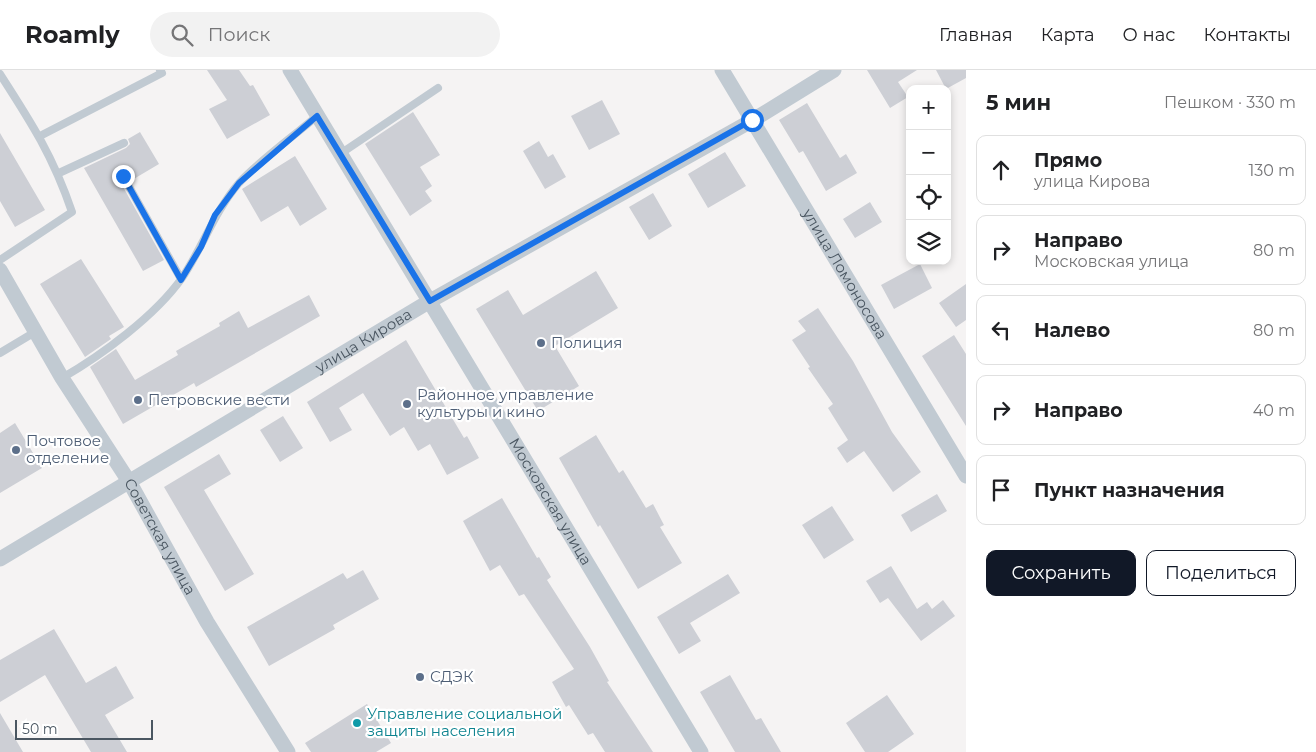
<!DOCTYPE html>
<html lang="ru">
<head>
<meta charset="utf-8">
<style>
	body { margin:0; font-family:Montserrat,sans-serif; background:#f2f2f2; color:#202124 }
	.controls { position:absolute; right:15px; top:15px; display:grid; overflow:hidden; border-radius:10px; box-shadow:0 2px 8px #0003 }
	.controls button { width:45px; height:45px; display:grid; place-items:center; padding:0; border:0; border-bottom:1px solid #e0e0e0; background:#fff; color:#202124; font:25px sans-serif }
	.scale { position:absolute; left:15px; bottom:12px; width:138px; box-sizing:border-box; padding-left:5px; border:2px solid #4a5661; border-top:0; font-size:14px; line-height:18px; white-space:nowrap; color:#4a5661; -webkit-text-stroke:4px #fff; paint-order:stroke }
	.stop { position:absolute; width:15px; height:15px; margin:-11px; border:4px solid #1a73e8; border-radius:50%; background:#fff }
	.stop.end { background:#1a73e8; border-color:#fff; box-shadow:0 1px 5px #0008 }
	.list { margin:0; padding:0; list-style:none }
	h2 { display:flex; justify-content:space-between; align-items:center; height:65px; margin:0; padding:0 20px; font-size:21px }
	h2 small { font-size:16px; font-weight:400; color:#757577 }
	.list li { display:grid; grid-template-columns:32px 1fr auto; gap:15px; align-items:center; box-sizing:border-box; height:70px; margin:0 10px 10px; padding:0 10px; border:1px solid #e0e0e0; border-radius:10px }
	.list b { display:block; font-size:19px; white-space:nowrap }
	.list p { margin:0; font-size:16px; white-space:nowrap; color:#757577 }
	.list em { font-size:16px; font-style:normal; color:#757577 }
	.actions { display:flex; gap:10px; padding:15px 20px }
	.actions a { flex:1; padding:11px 0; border:1px solid #111827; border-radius:10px; text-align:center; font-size:18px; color:#111827 }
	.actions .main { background:#111827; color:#fff }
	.icon { flex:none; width:28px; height:28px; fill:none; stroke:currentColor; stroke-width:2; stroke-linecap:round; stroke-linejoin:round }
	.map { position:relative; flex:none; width:966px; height:682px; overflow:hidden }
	header { display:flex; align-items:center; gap:30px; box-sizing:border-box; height:70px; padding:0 25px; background:#fff; border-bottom:1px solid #e0e0e0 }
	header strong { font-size:24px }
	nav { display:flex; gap:28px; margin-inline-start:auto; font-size:18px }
	.search { width:350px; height:45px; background:#f2f2f2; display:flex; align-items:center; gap:12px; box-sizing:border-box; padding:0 18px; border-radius:28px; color:#757577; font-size:19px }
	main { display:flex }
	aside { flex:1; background:#fff }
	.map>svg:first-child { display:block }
	.building { fill:#cdcfd5 }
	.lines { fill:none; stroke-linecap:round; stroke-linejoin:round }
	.service { stroke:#c1cad2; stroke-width:8 }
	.minor { stroke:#c1cad2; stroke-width:15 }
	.route { stroke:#1a73e8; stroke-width:6 }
	.service-dot { fill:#5c6f8a; stroke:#fff; stroke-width:2 }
	.culture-dot { fill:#0f9aa8; stroke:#fff; stroke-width:2 }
	.labels { text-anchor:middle; stroke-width:4.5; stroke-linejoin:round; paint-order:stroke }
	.street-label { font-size:15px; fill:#4a5661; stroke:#fff }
	.service-label { font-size:15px; fill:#4e5e75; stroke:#fff; text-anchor:start }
	.culture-label { font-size:15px; fill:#0d838f; stroke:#fff; text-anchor:start }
</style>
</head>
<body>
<header>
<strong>Roamly</strong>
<div class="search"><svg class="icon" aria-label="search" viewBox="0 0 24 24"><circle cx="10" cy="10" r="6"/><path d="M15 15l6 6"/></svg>Поиск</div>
<nav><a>Главная</a><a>Карта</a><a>О нас</a><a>Контакты</a></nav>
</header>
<main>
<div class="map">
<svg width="966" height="682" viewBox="0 0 966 682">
	<rect width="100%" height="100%" fill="#f5f3f3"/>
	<path class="building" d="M207,0H239L250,16L253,15L270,45L227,69L209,39L227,30Z
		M867,0H917L898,12L908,27L890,38Z
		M936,0H966V8L946,19Z
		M602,30L620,64L589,80L571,46Z
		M807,33L840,88L846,84L857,103L826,121L803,81L799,83L779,50Z
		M413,42L440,85L420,97L432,116L425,121L432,131L410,146L365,74Z
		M140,62L159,94L132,110L124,100L120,101L117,106L164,190L143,201L84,98L126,78L130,74L128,69Z
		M0,63L45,140L15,157L0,131Z
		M539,71L548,87L553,84L566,107L545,119L523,81Z
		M725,82L746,116L708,138L688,104Z
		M295,86L327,139L300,156L288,136L261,152L242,119Z
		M653,123L672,156L649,170L629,137Z
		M870,132L882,152L855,168L843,149Z
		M81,189L124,257L109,266L111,269L85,287L40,214Z
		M920,194L932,218L894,239L881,215Z
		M596,201L618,238L555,276L579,316L538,341L476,239L508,220L523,245Z
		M966,214V250L956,257L939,233Z
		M309,225L320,246L196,317L194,313L123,354L90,297L116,279L135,310L178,285L176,281L220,256L219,253L239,241L248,258Z
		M818,238L853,291L892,362L921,402L893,422L864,381L847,393L837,378L848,370L828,338L833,334L808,298L810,297L792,270L806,261L798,251Z
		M954,265L966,284V356L922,286Z
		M406,270L464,368L467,366L479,388L447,405L430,374L418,381L404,357L390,366L363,323L339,338L352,360L330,372L307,332Z
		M283,346L303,378L280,392L260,360Z
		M15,353L42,398L0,423V363Z
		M596,365L619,403L623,400L646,438L653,434L664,455L660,457L682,493L638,519L600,455L598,457L559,388Z
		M219,384L231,404L204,420L254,504L225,521L164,417Z
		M937,424L947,441L911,462L901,445Z
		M502,428L537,488L539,487L551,507L547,510L590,577L609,611L607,612L653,682H605L593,663L588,665L569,635L566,637L552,612L574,599L524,524L519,526L500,495L490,501L463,451Z
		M832,436L854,470L824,489L802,455Z
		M891,496L917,539L927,532L932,539L943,530L955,546L921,571L888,528L880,533L866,511Z
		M363,500L379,529L333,555L335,559L269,596L247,557L343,503L347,509Z
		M728,504L740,523L690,553L701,571L679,584L657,547Z
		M54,559L86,613L116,596L134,628L105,645L127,682H91L45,605L0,632V590Z
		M730,605L756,650L761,648L781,682H735L700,622Z
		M887,625L914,664L888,682H865L846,653Z
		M367,634L391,673L376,682H311L305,673Z
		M0,643L23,682H0Z"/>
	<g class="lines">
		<path class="service" d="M0,4C31,52 53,86 72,142L0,190
			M40,66L162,3L160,0
			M340,84L438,18
			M59,103L124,73
			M123,106L181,209
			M0,283L35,262
			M62,308C102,285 155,246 182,208C203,177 214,142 239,113C259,91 294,66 317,46"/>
		<g class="minor">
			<path id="s1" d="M290,0L701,682"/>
			<path id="s2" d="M722,0L966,406"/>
			<path id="s3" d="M0,200L62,308L130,413L207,552L288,682"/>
			<path id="s4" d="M0,489L430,231L753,50L834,0"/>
		</g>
	</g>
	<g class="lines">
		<path class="route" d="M123,106L181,210L201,177L215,145L239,113L317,46L430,231L752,50"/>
	</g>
	<g class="service-dot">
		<circle cx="541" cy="273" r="5"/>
		<circle cx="138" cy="330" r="5"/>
		<circle cx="407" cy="334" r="5"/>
		<circle cx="16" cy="380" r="5"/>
		<circle cx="420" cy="607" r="5"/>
	</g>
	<circle class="culture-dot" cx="357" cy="653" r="5"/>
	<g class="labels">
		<g class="street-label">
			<text dy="5" stroke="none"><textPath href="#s2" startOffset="238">улица Ломоносова</textPath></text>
			<text dy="5" stroke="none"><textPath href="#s4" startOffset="424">улица Кирова</textPath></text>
			<text dy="5" stroke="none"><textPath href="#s1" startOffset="504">Московская улица</textPath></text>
			<text dy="5" stroke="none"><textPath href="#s3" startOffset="311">Советская улица</textPath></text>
		</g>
		<g class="service-label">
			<text x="551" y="278">Полиция</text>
			<text x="417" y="330">Районное управление<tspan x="417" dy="17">культуры и кино</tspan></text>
			<text x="148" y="335">Петровские вести</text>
			<text x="26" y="376">Почтовое<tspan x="26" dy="17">отделение</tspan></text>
			<text x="430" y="612">СДЭК</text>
		</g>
		<g class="culture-label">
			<text x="367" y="649">Управление социальной<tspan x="367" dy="17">защиты населения</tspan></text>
		</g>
	</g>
</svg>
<div class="controls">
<button>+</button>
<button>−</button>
<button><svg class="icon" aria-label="locate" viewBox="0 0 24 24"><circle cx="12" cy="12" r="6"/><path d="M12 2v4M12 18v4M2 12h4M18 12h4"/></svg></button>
<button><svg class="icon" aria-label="layers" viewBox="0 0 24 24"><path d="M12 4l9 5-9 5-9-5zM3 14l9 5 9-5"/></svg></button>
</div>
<div class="scale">50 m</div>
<div class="stop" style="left:752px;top:50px"></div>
<div class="stop end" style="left:123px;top:106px"></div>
</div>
<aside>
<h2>5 мин<small>Пешком · 330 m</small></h2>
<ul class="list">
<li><svg class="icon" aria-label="ahead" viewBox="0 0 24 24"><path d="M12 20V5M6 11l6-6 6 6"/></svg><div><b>Прямо</b><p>улица Кирова</p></div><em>130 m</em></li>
<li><svg class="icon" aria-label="right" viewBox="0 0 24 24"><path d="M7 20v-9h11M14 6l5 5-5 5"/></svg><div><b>Направо</b><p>Московская улица</p></div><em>80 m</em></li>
<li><svg class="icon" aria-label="left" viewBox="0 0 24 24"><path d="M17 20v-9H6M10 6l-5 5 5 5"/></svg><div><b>Налево</b></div><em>80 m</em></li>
<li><svg class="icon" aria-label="right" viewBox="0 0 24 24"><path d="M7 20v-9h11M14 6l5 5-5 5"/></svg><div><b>Направо</b></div><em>40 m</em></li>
<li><svg class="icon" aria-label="arrive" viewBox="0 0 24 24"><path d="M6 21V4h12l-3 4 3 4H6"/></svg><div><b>Пункт назначения</b></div></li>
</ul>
<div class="actions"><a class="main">Сохранить</a><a>Поделиться</a></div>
</aside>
</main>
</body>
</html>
